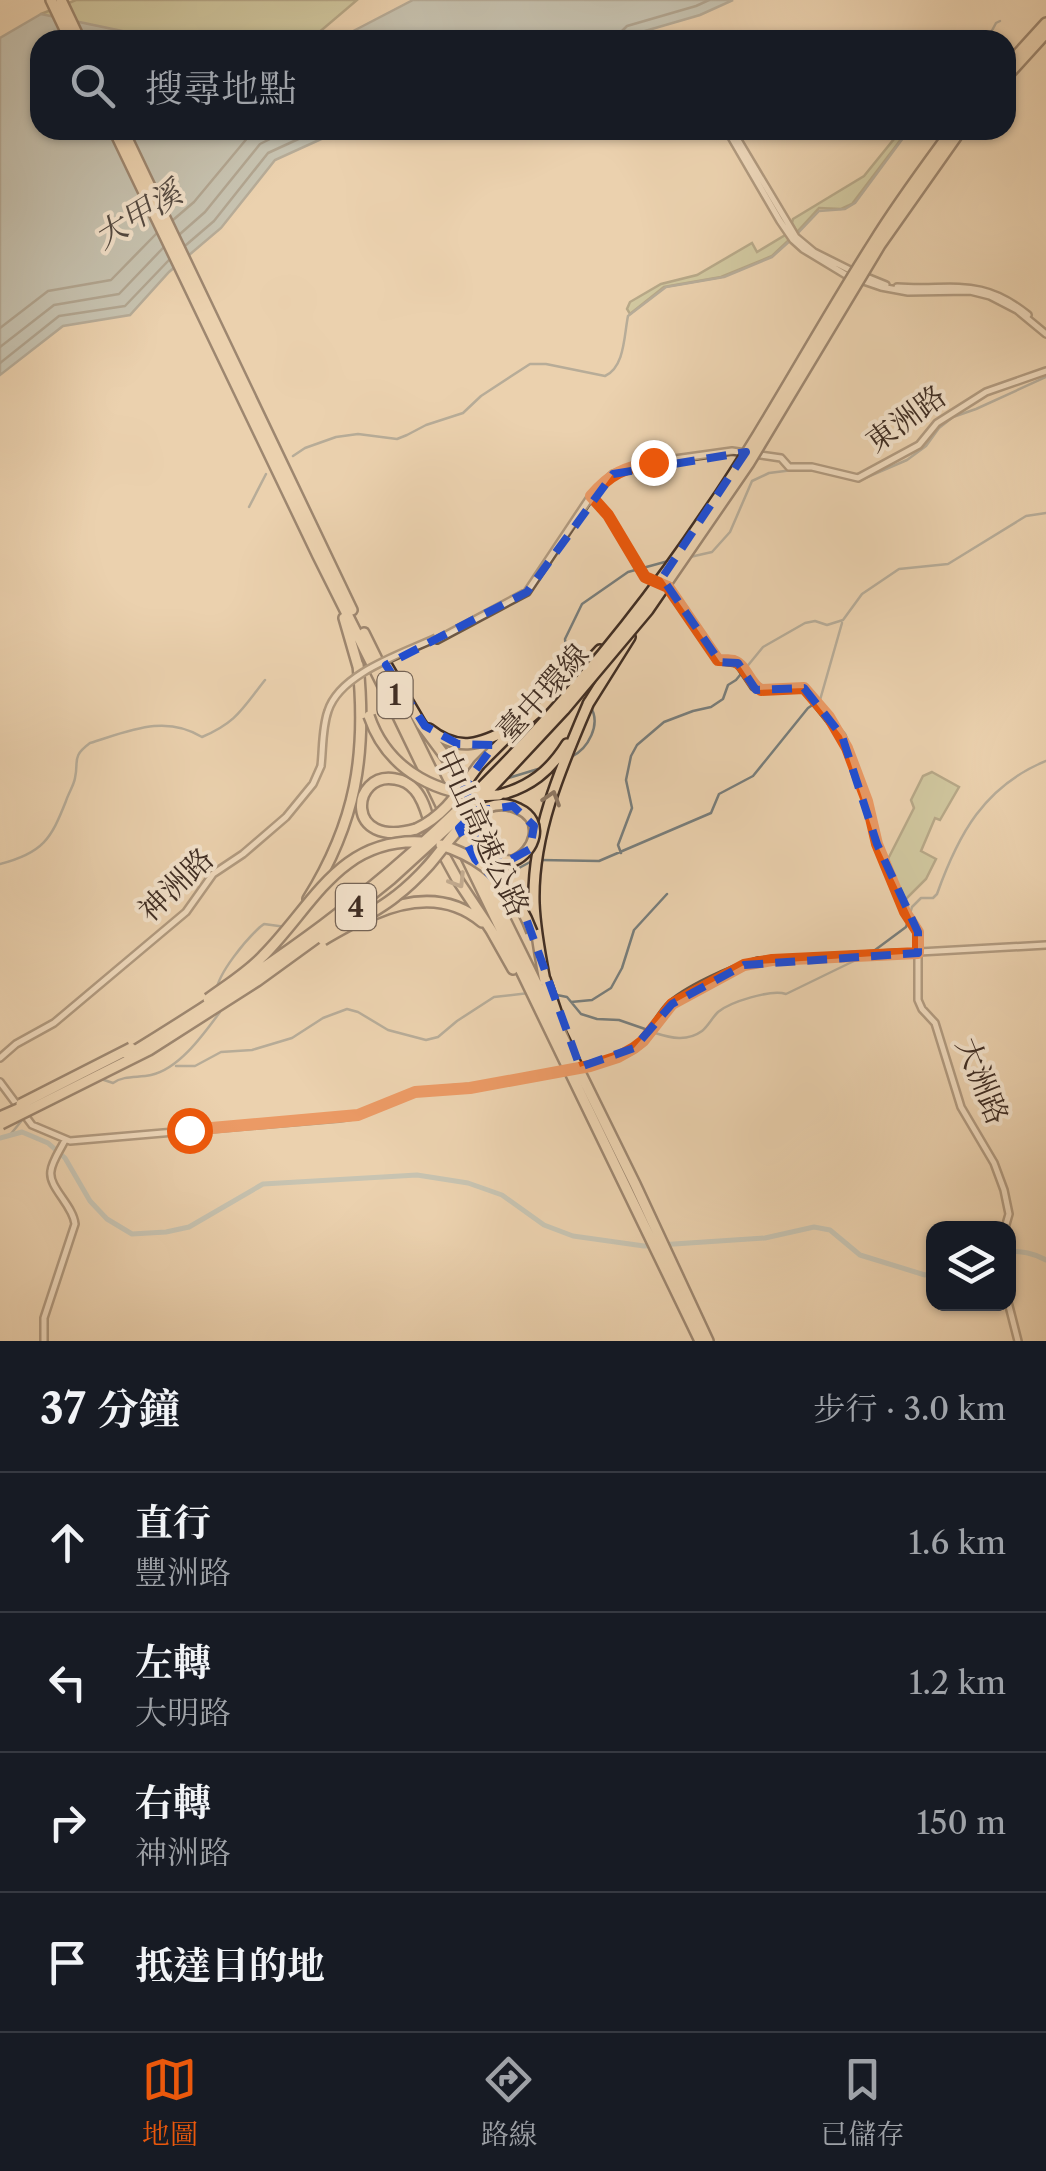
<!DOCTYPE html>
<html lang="zh-TW">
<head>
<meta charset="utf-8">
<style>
	body { margin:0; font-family:"Libre Caslon Text","Noto Serif TC",serif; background:#242831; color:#f1f3f6 }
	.controls { position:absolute; right:30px; bottom:30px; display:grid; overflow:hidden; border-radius:20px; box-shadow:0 2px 8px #0004 }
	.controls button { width:90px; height:90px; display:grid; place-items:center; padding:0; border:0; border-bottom:2px solid #363941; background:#171b24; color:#f1f3f6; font:50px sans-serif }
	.stop { position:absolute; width:30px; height:30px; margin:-22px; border:8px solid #ea580c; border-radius:50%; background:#fff }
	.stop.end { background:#ea580c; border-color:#fff; box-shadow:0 2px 10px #0008 }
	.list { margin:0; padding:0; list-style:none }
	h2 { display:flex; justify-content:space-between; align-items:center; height:130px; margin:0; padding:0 40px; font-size:42px }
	h2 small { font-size:32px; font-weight:400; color:#9ea1a6 }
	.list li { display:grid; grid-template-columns:65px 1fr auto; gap:30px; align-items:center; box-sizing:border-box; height:140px; padding:0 40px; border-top:2px solid #363941 }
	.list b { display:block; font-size:38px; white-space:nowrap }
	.list p { margin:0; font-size:32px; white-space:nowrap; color:#9ea1a6 }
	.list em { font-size:32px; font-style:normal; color:#9ea1a6 }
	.icon { flex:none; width:55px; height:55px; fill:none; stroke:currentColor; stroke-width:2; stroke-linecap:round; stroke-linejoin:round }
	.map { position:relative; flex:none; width:1046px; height:1341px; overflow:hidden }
	.search { position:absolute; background:#171b24; box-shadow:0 2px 8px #0004; left:30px; right:30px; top:30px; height:110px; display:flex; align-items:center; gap:25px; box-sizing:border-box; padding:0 35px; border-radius:30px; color:#9ea1a6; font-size:38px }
	.sheet { height:690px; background:#171b24 }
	nav { display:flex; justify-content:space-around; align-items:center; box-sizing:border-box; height:140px; border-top:2px solid #363941; background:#171b24; font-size:28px; color:#9ea1a6 }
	nav a { display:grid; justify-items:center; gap:5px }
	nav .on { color:#ea580c }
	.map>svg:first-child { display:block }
	.green { fill:#b2bd8e; stroke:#797659; stroke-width:2.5 }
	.water { fill:#9db4b6; stroke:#787e7c; stroke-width:2.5 }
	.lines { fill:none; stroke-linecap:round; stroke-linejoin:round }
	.shore { stroke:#6e716d; stroke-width:2.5 }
	.stream { stroke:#787e7c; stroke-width:2.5 }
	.canal { stroke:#9db4b6; stroke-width:5 }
	.tertiary-casing { stroke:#6b5746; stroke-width:10 }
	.motorway-casing { stroke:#402e24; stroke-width:14 }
	.tertiary { stroke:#f2e1ca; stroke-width:5 }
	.motorway { stroke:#ebd1ae; stroke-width:9 }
	.tertiary-bridge-casing { stroke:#6b5746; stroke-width:10; stroke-linecap:butt }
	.motorway-bridge-casing { stroke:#402e24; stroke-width:14; stroke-linecap:butt }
	.tertiary-bridge { stroke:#f2e1ca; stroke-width:5 }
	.motorway-bridge { stroke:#ebd1ae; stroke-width:9 }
	.oneway { stroke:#8d7762 }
	.route { stroke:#ea580c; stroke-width:12 }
	.marked { fill:none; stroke:#1d4ed8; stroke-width:8; stroke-dasharray:20 12; stroke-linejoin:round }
	.labels { text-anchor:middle; stroke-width:8; stroke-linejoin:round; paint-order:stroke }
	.shield { fill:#f2e1ca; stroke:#756456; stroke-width:2.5 }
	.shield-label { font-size:28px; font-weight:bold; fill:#402e24 }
	.street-label { font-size:30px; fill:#402e24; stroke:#f2e1ca }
	.water-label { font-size:32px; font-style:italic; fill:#534941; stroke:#f2e1ca }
</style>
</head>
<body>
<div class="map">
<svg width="1046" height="1341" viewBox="0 0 1046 1341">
	<rect width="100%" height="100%" fill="#ebd1ae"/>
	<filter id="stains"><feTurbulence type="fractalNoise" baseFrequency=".002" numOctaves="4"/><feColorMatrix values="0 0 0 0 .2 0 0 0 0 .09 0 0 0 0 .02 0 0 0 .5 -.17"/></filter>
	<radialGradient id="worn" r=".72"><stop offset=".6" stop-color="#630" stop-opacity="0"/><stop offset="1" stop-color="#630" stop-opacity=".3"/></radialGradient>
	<path class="green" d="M76,0H357L310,40H40L28,58L41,14Z
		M896,130H908L852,204L841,209L819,208L797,232L792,223L793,219L864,176L898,134Z
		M787,234L790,239L772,256L721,277L664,287L630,314L627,309L630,302L661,284L697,275L752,243L757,252Z
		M932,772L959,787L940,820L935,818L921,851L936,859L926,879L903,902L888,859L914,808L911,800L923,776Z"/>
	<path class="water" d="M413,0H733L700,15L614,40H336Z
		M41,14L141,35L149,40H40V130H341L275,160L221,228L169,272L130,315L63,326L0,375V38Z"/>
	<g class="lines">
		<path class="shore" d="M620,40L621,32L627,26L696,6L709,0
			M173,220L194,202L254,130
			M180,234L205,212L260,144L288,130
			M186,245L214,221L268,153L318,130
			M0,328L48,291L111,280L156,234
			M0,347L54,305L119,294L163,248
			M0,363L59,316L125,306L169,260"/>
		<path class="stream" d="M987,40L996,23L1000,21
			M798,233L819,211L845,209L855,203L909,130
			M293,456L305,448L336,437L358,434L397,439L407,435L426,425L463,413L481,396L530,364H546L605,376C625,367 624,335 628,316L666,287L724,277L772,257L792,239
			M809,469L858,481L907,460L926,446L939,428L953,417L976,409L1046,377
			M249,507L266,474
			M690,557L712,552L730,532L752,481L769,473L801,469
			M568,673L565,639L582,604L628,572L672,560
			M571,757C588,749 602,724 590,706
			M505,779L538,769
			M621,853L618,845L632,808L626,780L631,756L637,745L664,722L693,711L711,707L723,699L728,685L736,680L763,647L805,623L815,621L827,625L843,620L862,594L899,569L948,564L1026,516L1046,513
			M540,860L599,861L711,813L719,794L753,776L808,708L820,700L842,623
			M0,864C43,853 51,839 66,801C68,794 74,785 75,778C79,761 71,757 90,743C129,731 165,714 202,737C237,722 242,709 265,680
			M501,868H519L532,861
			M414,874L437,845
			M315,941L326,943L375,917
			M871,953L906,927L912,907L921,898H933L937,894C958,835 984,786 1046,761
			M216,991C219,972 245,941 260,927L264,924L286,927
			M552,994L567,997L581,1014L597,1019L619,1020L645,1029
			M571,1002L592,1000L611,988L622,968L634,930L667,894
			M655,1033C671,1038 687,1042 702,1031C708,1026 712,1018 718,1012C730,1002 771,989 786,994L860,958
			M176,1066H195L221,1052L252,1050L292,1038L323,1018L347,1009L358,1012L388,1030L426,1040L438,1037L457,1021L494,997L529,993
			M101,1079L113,1083C124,1075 138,1078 151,1075C179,1069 203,1035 220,1012L219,1009
			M47,1096L62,1088
			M10,1135L23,1119"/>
		<path class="canal" d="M0,1138L22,1132L48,1143L65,1158L90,1201L107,1219L132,1234L166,1232L189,1227L263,1184L417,1175L468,1183L502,1195L544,1225L573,1236L644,1246L765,1238L814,1227L830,1230L860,1255L925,1275L934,1272
			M1008,1252C1020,1250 1036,1254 1046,1260"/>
		<g class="tertiary-casing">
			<path id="tertiary" d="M727,130L780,221L793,240L803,249L846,275L881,287L908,292L970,291L990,296L1017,310L1046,334
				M732,130L796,237L814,252L854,272
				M864,276L886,285
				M897,287C952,291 980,276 1028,315
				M591,496L608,515L645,577L668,587L718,660L738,663L754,687L761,690L804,688L842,736L867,801L877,844L905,912L918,932V1000L922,1009L935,1023L961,1107L994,1163L1004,1190L1009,1214L1005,1228
				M437,640L527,592L591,496L613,474L653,462L732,451L781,458L789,467H812L858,478L919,445L937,423L986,392L1046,371
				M0,1058L16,1044L54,1023L186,912L213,874L243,854L286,817L313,784L321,766
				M590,1066C610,1060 630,1055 645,1039C654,1029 659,1017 668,1007C685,990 734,968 758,961L1046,945
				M0,1082L32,1125L70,1141L339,1118L358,1115L415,1092L475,1087
				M1008,1302L1018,1341
				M44,1341V1318L75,1224C73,1205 48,1187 51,1171C52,1161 61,1149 65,1140"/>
		</g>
		<g class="motorway-casing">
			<path id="motorway" d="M51,0L70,40
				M61,0L80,40
				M1006,67L1046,23
				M1006,77L1046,33
				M114,130L318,556L395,710L700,1341
				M123,130L352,610
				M344,618L359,670
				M364,633L635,1184L708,1341
				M387,666L421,724L456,771L467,792
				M588,704L630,637
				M429,729C459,753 481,744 511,728
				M479,765L506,738L562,691L600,650
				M499,795C530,787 550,771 567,744
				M473,811C480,837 480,861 513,861
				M416,829C343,850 351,771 395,779C402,780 410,784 415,790C424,800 427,815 431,827
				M439,846L457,879L491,930L513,969
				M308,899C356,822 367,755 358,665
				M374,914C411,898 450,895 482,922
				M545,979L561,1026
				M545,981C540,955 535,930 534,903C532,833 562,765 589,702"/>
		</g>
		<use href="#tertiary" class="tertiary"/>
		<use href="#motorway" class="motorway"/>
		<g class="tertiary-bridge-casing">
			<path id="tertiary-bridge" d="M321,766C323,748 322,728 328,711C340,673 402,654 436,638
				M475,1087L590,1066"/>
		</g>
		<g class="motorway-bridge-casing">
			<path id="motorway-bridge" d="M369,716C388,772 442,799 499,795
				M416,829C446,815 460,790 479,765
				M441,845C486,859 516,889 532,932
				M323,940C347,925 374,914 396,896C408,887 419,876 429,865C450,841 480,789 519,809C545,821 535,852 513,861
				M208,999C227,985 247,973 263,956C313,906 339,838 421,842
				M128,1055C195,1014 260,972 323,925C469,816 607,663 708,512C768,425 817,331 874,242C898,203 925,167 952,130
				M21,1104L131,1048
				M0,1117L25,1106
				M1,1124L149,1050L257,981L330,928L391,879L493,786L564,710L648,610L749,463L880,245L961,130"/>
		</g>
		<use href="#tertiary-bridge" class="tertiary-bridge"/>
		<use href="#motorway-bridge" class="motorway-bridge"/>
	</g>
	<defs><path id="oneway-chevron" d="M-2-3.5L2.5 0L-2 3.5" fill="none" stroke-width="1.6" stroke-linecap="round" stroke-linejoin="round" transform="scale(2.5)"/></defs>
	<g class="oneway">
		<use href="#oneway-chevron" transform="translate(552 798) rotate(-73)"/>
		<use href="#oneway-chevron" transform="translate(458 881) rotate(58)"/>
	</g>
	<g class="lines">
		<path class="route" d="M189,1130L358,1115L415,1092L470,1088L590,1066L618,1057L634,1048L643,1041L672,1004L744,965L772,960L918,953V932L905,912L877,844L867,801L847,748L829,717L804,688L761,690C749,684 747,666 734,661C729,660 723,660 718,660L668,587L645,577L608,515L591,496C611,473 624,468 653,462"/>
	</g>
	<path d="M0 0H1046V1341H0ZM746,452L662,578L720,662L738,663L756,690L804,688L842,736L877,844L918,932V953L744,965L672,1004L634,1048L580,1067L523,910L475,859L459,828L473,814L485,848L506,862L530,849L534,826L513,806L474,811L464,786L494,745L458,744L425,726L386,665L527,592L613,474Z" fill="#ebd1ae" fill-opacity=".55" fill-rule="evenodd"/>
	<path class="marked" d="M746,452L662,578L720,662L738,663L756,690L804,688L842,736L877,844L918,932V953L744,965L672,1004L634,1048L580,1067L523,910L475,859L459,828L473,814L485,848L506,862L530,849L534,826L513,806L474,811L464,786L494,745L458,744L425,726L386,665L527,592L613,474Z"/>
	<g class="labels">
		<g class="shield">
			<rect x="377.5" y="672" width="35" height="46" rx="8"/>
			<rect x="336" y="884" width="40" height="46" rx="8"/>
		</g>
		<g class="shield-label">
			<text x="395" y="705">1</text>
			<text x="356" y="917">4</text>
		</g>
		<g class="street-label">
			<text transform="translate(906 419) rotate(-36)" y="10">東洲路</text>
			<text transform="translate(543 693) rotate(-48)" y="10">臺中環線</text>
			<text transform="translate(482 833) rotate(65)" y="10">中山高速公路</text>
			<text transform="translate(176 885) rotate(-44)" y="10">神洲路</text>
			<text transform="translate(982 1081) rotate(68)" y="10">大洲路</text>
		</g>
		<g class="water-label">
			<text transform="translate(138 215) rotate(-32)" y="11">大甲溪</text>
		</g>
	</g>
	<rect width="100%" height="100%" filter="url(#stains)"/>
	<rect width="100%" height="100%" fill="url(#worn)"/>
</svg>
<div class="controls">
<button><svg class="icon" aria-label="layers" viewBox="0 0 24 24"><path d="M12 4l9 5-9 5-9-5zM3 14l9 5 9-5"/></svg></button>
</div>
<div class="stop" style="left:189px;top:1130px"></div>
<div class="stop end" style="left:653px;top:462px"></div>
<div class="search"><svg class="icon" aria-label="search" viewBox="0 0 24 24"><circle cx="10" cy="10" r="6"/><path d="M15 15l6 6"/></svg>搜尋地點</div>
</div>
<section class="sheet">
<h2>37 分鐘<small>步行 · 3.0 km</small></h2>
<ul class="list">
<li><svg class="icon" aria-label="ahead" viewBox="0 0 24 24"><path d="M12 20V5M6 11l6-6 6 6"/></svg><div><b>直行</b><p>豐洲路</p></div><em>1.6 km</em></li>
<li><svg class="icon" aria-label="left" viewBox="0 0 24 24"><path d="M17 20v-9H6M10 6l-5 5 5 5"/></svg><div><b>左轉</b><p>大明路</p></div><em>1.2 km</em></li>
<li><svg class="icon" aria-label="right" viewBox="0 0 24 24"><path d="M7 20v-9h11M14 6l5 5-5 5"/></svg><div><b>右轉</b><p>神洲路</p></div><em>150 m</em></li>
<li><svg class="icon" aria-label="arrive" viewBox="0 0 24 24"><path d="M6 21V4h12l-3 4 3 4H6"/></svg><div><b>抵達目的地</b></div></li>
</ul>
</section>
<nav>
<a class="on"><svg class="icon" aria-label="map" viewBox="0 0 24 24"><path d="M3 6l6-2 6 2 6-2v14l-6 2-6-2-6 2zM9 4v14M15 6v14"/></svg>地圖</a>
<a><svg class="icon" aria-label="directions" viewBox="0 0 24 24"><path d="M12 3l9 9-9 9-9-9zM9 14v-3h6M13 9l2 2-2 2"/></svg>路線</a>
<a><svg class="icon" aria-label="saved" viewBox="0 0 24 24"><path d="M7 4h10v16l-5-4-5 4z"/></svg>已儲存</a>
</nav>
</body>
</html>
